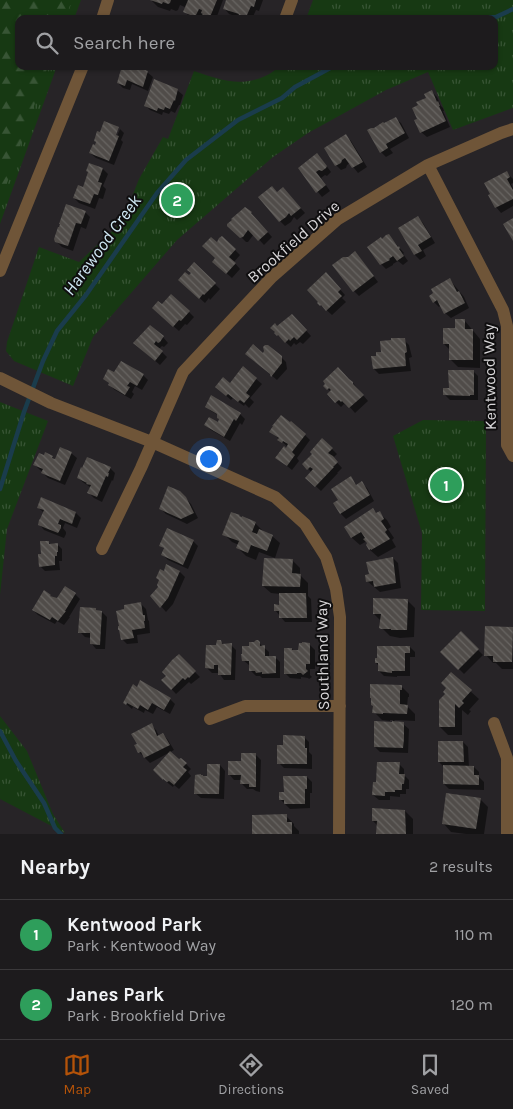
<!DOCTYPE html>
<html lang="en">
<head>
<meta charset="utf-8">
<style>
	body { margin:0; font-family:Karla,sans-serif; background:#252426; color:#f1f3f6 }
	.you { position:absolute; left:208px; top:458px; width:18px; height:18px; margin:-12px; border:4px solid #fff; border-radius:50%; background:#1a73e8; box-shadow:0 0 0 8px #1a73e833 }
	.badge { display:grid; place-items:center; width:32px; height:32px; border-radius:50%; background:#b45309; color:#fff; font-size:16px; font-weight:700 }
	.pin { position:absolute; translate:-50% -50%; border:2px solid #fff; box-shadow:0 1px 5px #0006 }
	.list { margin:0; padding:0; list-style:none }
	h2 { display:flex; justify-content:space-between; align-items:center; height:65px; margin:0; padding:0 20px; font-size:21px }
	h2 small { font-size:16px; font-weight:400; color:#a0a1a4 }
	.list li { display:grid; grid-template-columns:32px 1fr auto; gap:15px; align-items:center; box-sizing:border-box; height:70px; padding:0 20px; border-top:1px solid #3b393b }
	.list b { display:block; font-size:19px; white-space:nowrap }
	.list p { margin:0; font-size:16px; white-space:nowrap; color:#a0a1a4 }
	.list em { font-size:16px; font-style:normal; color:#a0a1a4 }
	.icon { flex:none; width:28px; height:28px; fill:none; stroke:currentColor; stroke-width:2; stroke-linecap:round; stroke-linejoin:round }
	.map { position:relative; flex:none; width:513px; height:834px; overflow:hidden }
	.search { position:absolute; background:#1d1b1d; box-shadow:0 1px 4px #0004; left:15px; right:15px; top:15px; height:55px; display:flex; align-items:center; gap:12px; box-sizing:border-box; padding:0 18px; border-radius:10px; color:#a0a1a4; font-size:19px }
	.sheet { height:205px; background:#1d1b1d }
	nav { display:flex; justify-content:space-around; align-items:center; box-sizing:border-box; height:70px; border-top:1px solid #3b393b; background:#1d1b1d; font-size:14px; color:#a0a1a4 }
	nav a { display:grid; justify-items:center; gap:2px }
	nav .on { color:#b45309 }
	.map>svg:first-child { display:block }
	.grass { fill:url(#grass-tufts) }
	.forest { fill:url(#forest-firs) }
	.shadow { fill:#0007 }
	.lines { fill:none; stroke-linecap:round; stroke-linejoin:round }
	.stream { stroke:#1a3c4c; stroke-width:4.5 }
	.building { fill:url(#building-back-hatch) }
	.minor { stroke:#6f5538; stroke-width:12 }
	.labels { text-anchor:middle; stroke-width:4; stroke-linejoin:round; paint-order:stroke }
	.street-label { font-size:16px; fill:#d8d6d8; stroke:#0f0e0f }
	.water-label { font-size:18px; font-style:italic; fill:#cee6f2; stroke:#0f0e0f }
</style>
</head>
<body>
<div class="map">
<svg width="513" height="834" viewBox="0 0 513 834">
	<defs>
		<pattern id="grass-tufts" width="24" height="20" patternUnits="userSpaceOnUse" patternTransform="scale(1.25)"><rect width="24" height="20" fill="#173913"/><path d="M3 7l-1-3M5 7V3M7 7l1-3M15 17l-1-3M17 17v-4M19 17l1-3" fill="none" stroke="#385535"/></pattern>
		<pattern id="forest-firs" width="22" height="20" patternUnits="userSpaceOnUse" patternTransform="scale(1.25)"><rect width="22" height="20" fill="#173913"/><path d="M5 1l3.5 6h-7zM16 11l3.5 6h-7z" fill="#385535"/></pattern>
		<pattern id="building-back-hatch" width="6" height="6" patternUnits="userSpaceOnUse" patternTransform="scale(1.25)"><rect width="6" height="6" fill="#504c49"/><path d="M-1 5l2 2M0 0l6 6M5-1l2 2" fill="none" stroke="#686562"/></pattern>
	</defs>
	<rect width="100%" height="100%" fill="#272427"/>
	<path class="grass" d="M0,0H81L74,19H19V66H57L0,224Z
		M313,0H513V108L453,130L428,72L386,90L308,133L273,157L177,240L93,337L73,386L14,361L6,351L7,342L39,247L79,262L122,222L139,179L163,137L168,139L194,71C218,79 238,87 263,77C269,75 275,70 280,66H494V19H306Z
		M0,402L48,421L7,529L0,595Z
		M423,420L486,421L485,611L421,610L422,533L393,436Z
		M0,716L27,751L53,814L65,833L0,799Z"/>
	<path class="forest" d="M0,0H72L65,19H19V66H48L0,203Z"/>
	<path class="shadow" d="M151,0H223L216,19H208L203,14L202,19H193L190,17L185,12L187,8L180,5L178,10L176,11L171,9L170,11L158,7Z
		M227,0H263L259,11L256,10L252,19H243L229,14L224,8Z
		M124,66H143L147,71V72L153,77L148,91L132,84L130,90L123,88L118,83Z
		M177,90L183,95L180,105H179L175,113L171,111L169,114L163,112L162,115L150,110L145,105Z
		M432,92L437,97L441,106L443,108L444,111H443L450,127L427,137L421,132L418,119Z
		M395,118L401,123L409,138L390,149L393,153L386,157L381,152L374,129Z
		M105,123L119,129H117L113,140L115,141L120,129L124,133L121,140L123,142L114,165L96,158L90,153L93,145L96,146L97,143L95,141L98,133L101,134Z
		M346,136L351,141L367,167L358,173L350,163L347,165L346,168L341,170L336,165Z
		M322,160L331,172L327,176L325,175L321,178L330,191L322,197L299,168Z
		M90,164L103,169L108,174L103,186L106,189L103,199L99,198L95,209L79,203L74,198L83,188L89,172Z
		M507,173L513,179V183L511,184L513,188V206L501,213L496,207Z
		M278,193L288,194L305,213L297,220L294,217L291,222L285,226L280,221Z
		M85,212L90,217L86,229L81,227L73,251L62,247L56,241Z
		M251,213L272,237L264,245L254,234L248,242H246L229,225Z
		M418,218L423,223L435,243L423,250L426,256L420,260L415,255L399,229Z
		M389,236L404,253L403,254L408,261L403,265L398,261L393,264V265L386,269L381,264L382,240Z
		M217,244L235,250L240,255L234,262L240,269L232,278L218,266L216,258Z
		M360,258L378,282L359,296L354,291Z
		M194,264L220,289L210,300L209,298L205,303L185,285L192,274Z
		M331,279L345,295L342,298L346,302L332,315L321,305Z
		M450,280L464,297L469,308L451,318L445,313L441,305L439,307L434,302Z
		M162,306L189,312L194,317L187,325L185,324L179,331L158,313Z
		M292,315L311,336L303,344L300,342L296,345L294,343L291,347L278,335L272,328H277Z
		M465,321L480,339V368L458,367L450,359V350L444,344Z
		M163,337L168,343L164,347L162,346L159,349L167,357L160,365L140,348Z
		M404,340L409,345L412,357L409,358L411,371L379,374L374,369L382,353Z
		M264,348L281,357L286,362L287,369L277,380L252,359L264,355Z
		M243,368L262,384L250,398L254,402L249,408L245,404L244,406L233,398L231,400L222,392L230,384Z
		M473,371L478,376V400H450L445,395L450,389Z
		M114,374L143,375L148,380L142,390L135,386L132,392L134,394L131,399L115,390L109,385Z
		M353,383L368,401L355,413L348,405L347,406L344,404L341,407L336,402L331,392L325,386Z
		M206,406L240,414L245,419L242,425L240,423L230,441L211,430L206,425L218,424L221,420L218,415L211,411Z
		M271,432L305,435L310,440L297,458L299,461L292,470L277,458L288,447Z
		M323,440L337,454L333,458L342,468L337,473H338L321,491L307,478L312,473L304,464L313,454Z
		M71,453L77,458L65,485L48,478L43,473V472L40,470L35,465L45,456L52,457L56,460Z
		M110,468L115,473L113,481L112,480L102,502L94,498L89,493L90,487L84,483L78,478Z
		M351,478L357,486L361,483L367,488L374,501L346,519L341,514L334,503L340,500Z
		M185,498L191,504L198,518L187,524L166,514L161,509Z
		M42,499L76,513L81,518L77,528L65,523L63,528L66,532V534L64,538L44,530L39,524L44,513L38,507Z
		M373,510L377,514L379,513L387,520L391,527L388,529L394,538L392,540L396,547L378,557L370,550L367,541L360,545L352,538L345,527Z
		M255,523L263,531L272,536L280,543L275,558L259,552L256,560L246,556L238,548L239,545L232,542L224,534Z
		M193,541L198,546L188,569L168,560L163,555L165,550L161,545Z
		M48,542L51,545L57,544L62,549V561H59L60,570L45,571L40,566L42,555Z
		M393,558L398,563L401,588L380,592L367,581L370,575Z
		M292,560L300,568V575L308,583V596L311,599L312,622H285L275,610L280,606V594L271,593L263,586Z
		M164,572H180L185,577L173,604L166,612L152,596L159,587Z
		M75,594L80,599L69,617H70L64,625L57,621L55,624L38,615L33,610L50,596L52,598L57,600Z
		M407,600L415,608L414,637L400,638L390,636L381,627V621L374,614Z
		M141,604L146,609L148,620L149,621L150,633L137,635L138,643L127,644L122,639L120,627Z
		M96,610L98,612H102L107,617L105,649H96L91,643V638L85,637L80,632Z
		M512,628L513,669H502L496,663H493L486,655Z
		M461,633L483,655L464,674L442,652Z
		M220,642L224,645H231L236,650L235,680H224L219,673H212L207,668Z
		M258,642L269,652V657H275L280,662V678H262L260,676H256L251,671V665H249L243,660L250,647Z
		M310,645L315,650V669H310V675L312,677L309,679L308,678L301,677V679L290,678L285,673L292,649L294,651H299Z
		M410,647L415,652V657H410V676H397V677L384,676L379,671V666L376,663Z
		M179,656L200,677L191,684L189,682L176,694L163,680L168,676Z
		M451,674L479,699L469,710L471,711L468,715L462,710V735H448L440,727Z
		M401,686L409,694V697H408L407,706L415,714V721L394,720L397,723L403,724L409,729L408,753L380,752L375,747L393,723V720H390V721L382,720L374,712Z
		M170,699L175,704L170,714L157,707L153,714L145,710L144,713L133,707L132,709L125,703Z
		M151,725L156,730L159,736L163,734L168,740L174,750L150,763L139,752Z
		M304,737L309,742V752L312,755V769L284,768L279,763L284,746Z
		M463,742L468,747L469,767H474L479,772V777L484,782V790L449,789L444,784V767L439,762Z
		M255,754L261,760L260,792L256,791L253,789H247L242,784V780H234L229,774L242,762Z
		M181,759L191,769L188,772L191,776L179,789L174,785L173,787L169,784L155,770Z
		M399,764L404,769V775L409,780V789H406V794H400V797L390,796V800H379L373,795L378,784Z
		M220,765L225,771L224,799L201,798L195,793L202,776L208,778Z
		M307,777L312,782V793H310V808L290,809L280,799L285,793Z
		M480,799L488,807L484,834H466L451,832L444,824Z
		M405,811L413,819V834H378V826L373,821Z
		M286,816L294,824V826L299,831V834H253Z"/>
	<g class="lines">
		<path class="stream" d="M472,19L496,17L513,9
			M0,489L24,412L43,361L57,331L86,295L157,193L186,160L238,120L282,98L295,87L334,66
			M0,731L16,761L44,803L55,828L61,834"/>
	</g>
	<path class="building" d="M150,0H171L170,3L168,4L163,2L162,4Z
		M188,0H217L210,17L209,16L208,17L202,15L203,14L201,13L202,10L199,9L195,17L183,12Z
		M226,0H256L254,7L251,6L247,15L244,16H242V17L238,16L239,14L223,9Z
		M122,66H142L141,68L148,71L143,87L127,80L125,86L117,83Z
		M154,79L178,89L175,101L174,100L170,109L165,107L164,110L158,108L157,111L144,106Z
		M432,90L437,102L438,101L440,106H439L446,121L420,133L414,120L417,119L412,108L418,105L416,102L426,98L424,94Z
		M396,117L405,133L386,144L388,148L380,153L367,130L371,128H374L383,122L384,123Z
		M104,121L119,127L116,135L119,136L109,161L89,153L93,144L95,145L96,142L94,141L97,131L100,132Z
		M346,134L363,162L352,168L345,158L342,160L341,163L335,166L324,148Z
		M317,153L327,166L326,168L322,171L319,170L316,172L326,185L316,193L298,168Z
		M89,163L103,168L98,182L102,183L98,195L94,194L90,204L73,198L78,185L83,187L88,172L86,171Z
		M507,171L510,177L507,179L513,190V199L495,208L488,195L490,194L484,183Z
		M272,186L277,192L283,187L301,208L291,216L289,213L286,217L279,222L258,197Z
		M66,204L86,211L81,224L76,223L68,246L55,242L54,239L58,227H59L60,224H59Z
		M245,207L252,212L251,213L268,232L258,241L248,230L243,237L240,238L227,226V224L232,220L231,219Z
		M418,216L431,237L418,245L422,251L414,255L398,228Z
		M513,218V241L503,224Z
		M389,234L398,247L399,246L400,248L399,249L404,256L397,261L393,256L389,259L390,260L380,265L367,247L381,237L382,239L386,235Z
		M222,236L236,249L229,257L236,263L226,274L212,262L215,258L202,246L211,237L217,242L219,238Z
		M355,251L374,276L353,292L332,265L343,257H348Z
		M194,262L216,283L204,295L203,294L199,299L178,280L185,272L189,275L191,273L187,270Z
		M326,272L341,289L338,292L342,296L326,311L321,305L320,306L317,303L318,302L307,290Z
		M450,278L457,292L459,291L465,303L444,314L437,300L433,303L429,296L433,293L431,289Z
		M171,294L190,311L181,321L179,320L173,327L152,308L158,301L162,304Z
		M292,314L307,330L297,340L294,337L290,341L289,339L285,343L278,335L277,336L274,333L275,332L270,328L275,323L277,326Z
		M455,319H465V329H473V360H449V344H443V328H455Z
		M150,325L164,336L160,342L158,343L156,341L154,344L163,351L155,361L133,343Z
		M391,338H405L407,352L405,353L406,366L373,369L371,356H376V352H381L380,341L391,340Z
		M253,344L263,353L264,351L263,347L265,345H268L282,356V363L271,377L270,374L245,354Z
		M121,361L144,374L137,386L130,382L127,386L130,387L125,395L108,385L109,383L103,379L108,369L114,372Z
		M243,366L257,378L246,393L250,396L244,403L240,400L238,402L228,394L226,396L215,387L223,377L230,383Z
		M338,367L349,379L353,382V384L364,395L349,408L342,401L341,402L339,400L335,403L327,394L331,390L329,388L327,390L323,386L325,384L323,381Z
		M448,370H474V395H470V396L443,395V388H449Z
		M211,395L241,413L236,421L234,419L224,437L204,425L209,417L218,422L219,419L217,418V414L205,407Z
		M281,415L290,422L291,421L306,434L292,452L295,455L287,466L275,458L284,446L286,448L288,444L283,441L282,443L277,440L279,438L269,432L273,426H272Z
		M322,438L333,448L328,453L333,456L338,462L333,467H334L315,487L305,478L313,469L310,467L307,470L302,464L312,454L310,452Z
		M60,447L72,452L60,481L41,473L43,469L33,465L39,453L44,455L45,452L53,456L52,458L55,459Z
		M87,457L111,467L108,473H109L108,477L106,476L97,497L87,493L91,485L86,484L87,483L77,478L81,467L82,468Z
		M351,476L356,485L362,481L370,495L340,514L333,503L338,500L331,489Z
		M168,486L180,491L186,497L194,513L181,519L159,509Z
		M41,497L76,512L72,524L60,519L58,524L61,525V528L58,533L38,525L39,520L40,519L44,510L37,508Z
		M373,508L376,513L380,511L384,519L381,521L387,530L385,532L390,539L371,550V549L369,550L366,545L367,543L363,539L365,538L361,532L351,538L344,527Z
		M231,512L240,515L239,516L242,517V516L256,522L252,532L257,534L259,529L273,535L267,551L251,545L248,553L236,548L239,541L222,535Z
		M167,528L194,540L183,565L161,555L164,548L159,546Z
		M40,541H49V544L58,543V552H57V556H55V565L39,567L38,554H41Z
		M393,557L396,583L374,587L373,581L366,582L365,575L369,574L366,562Z
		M264,558L293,559L292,573L301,574L300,587L262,586Z
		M166,564L180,571L168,598L160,608L150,596L158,587L157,585L159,580L156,578L160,569L164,571Z
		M65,586L76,593L65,611H66L58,621L52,617L50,620L32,610L44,590L51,595L50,596L57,598Z
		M279,593H306L307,618H279V611H274V604L279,605Z
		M373,598L408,599L407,630H391V629H381L379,628L381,614H373Z
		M141,602L143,615H145V621H144L145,628L132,630L134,638L121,640L119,630H118V626H119L116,611L124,609V605Z
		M80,607L96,608V610L102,611L100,645L90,644V633H78Z
		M485,626L513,627L512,662H493V656H484Z
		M461,631L479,649L458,670L440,652Z
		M217,640H221L222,644L232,643L231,675H218V665H214V669L205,668L206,645H216Z
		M256,640H258L260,642V646L265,645V656H276V673L262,674V672L256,673L255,671H249V661H242L241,654H242V646H249V642H254Z
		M302,642L310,643V664H306V669L308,671L303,675L301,673H297V674H284V648H292V650H298L299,643H302Z
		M377,646H410V653H405V671H392V673L378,671V663H375V658H377Z
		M179,654L196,671L189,678L188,677L185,680L183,678L171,690L161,680L166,676L162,672L172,660Z
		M451,672L472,690L462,701L464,703L459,708L455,704V727H439V700L445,694L443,692L446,688L441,683Z
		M140,680L171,698L164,710L152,703L148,710L140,705L138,709L127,703L126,705L123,703L133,684L137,687Z
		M370,684L402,685V690H400V704L408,705L407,714L383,713V714L372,713L373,706L371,705V698H370Z
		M374,721L392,722V721L404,722V739L403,748L374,747Z
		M152,723L157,736L163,733L170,745L144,758L141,752L138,753L134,745L137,744L131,734Z
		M283,735L305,736V748H307V764H277V745H283Z
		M438,741H463L464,762H438Z
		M170,751L179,759L181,758L187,763L183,767L187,770L174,785L169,781L167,782L163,779V780L153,770Z
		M241,753H256V787H249V784H240L241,775H228V761H241Z
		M377,762H400L399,774H405L404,784H402V790H395V792H385V796L372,795L373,782H376Z
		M207,764H220L219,794H194L195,775L201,774V775H203V776H207Z
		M443,765L474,766V775H479V785L443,784Z
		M283,776H307V789H305V804H284V800H279V792H284Z
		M446,793L481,798L476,829L442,824Z
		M372,808L405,810L406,834H376L377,821H372Z
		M287,814V822H292V834H252V815Z"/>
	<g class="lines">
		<path class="minor" d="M102,19L108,0
			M285,19L292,0
			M428,165L503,310L507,326V445L513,456
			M0,271L83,66
			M0,378L51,403L152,442L275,497L305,524L326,557L336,589L340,617L339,834
			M102,549L141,468L183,372L272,277L338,219L428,165L501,133L513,129
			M210,719L245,706H340
			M494,723L507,758V834"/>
	</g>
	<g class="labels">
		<g class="street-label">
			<text transform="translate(293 241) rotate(-41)" y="6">Brookfield Drive</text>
			<text transform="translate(489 377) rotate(-91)" y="6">Kentwood Way</text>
			<text transform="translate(322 655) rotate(-91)" y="6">Southland Way</text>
		</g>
		<g class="water-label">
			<text transform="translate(102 245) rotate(-54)" y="6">Harewood Creek</text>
		</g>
	</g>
</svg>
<div class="you"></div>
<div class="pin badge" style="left:446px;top:485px;background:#2e9e5b">1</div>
<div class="pin badge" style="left:177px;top:200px;background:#2e9e5b">2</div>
<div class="search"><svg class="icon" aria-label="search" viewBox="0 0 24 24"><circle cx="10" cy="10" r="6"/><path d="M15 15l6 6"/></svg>Search here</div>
</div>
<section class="sheet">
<h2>Nearby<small>2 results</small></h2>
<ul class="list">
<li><span class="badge" style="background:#2e9e5b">1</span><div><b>Kentwood Park</b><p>Park · Kentwood Way</p></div><em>110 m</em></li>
<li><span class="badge" style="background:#2e9e5b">2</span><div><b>Janes Park</b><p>Park · Brookfield Drive</p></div><em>120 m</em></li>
</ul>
</section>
<nav>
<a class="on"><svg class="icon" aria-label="map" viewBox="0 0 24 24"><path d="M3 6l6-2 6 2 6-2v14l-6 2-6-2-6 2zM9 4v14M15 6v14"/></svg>Map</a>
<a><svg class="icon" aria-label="directions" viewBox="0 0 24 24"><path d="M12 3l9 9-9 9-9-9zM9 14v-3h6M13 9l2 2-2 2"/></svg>Directions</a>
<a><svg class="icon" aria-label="saved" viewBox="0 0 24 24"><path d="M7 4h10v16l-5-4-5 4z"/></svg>Saved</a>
</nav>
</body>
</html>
